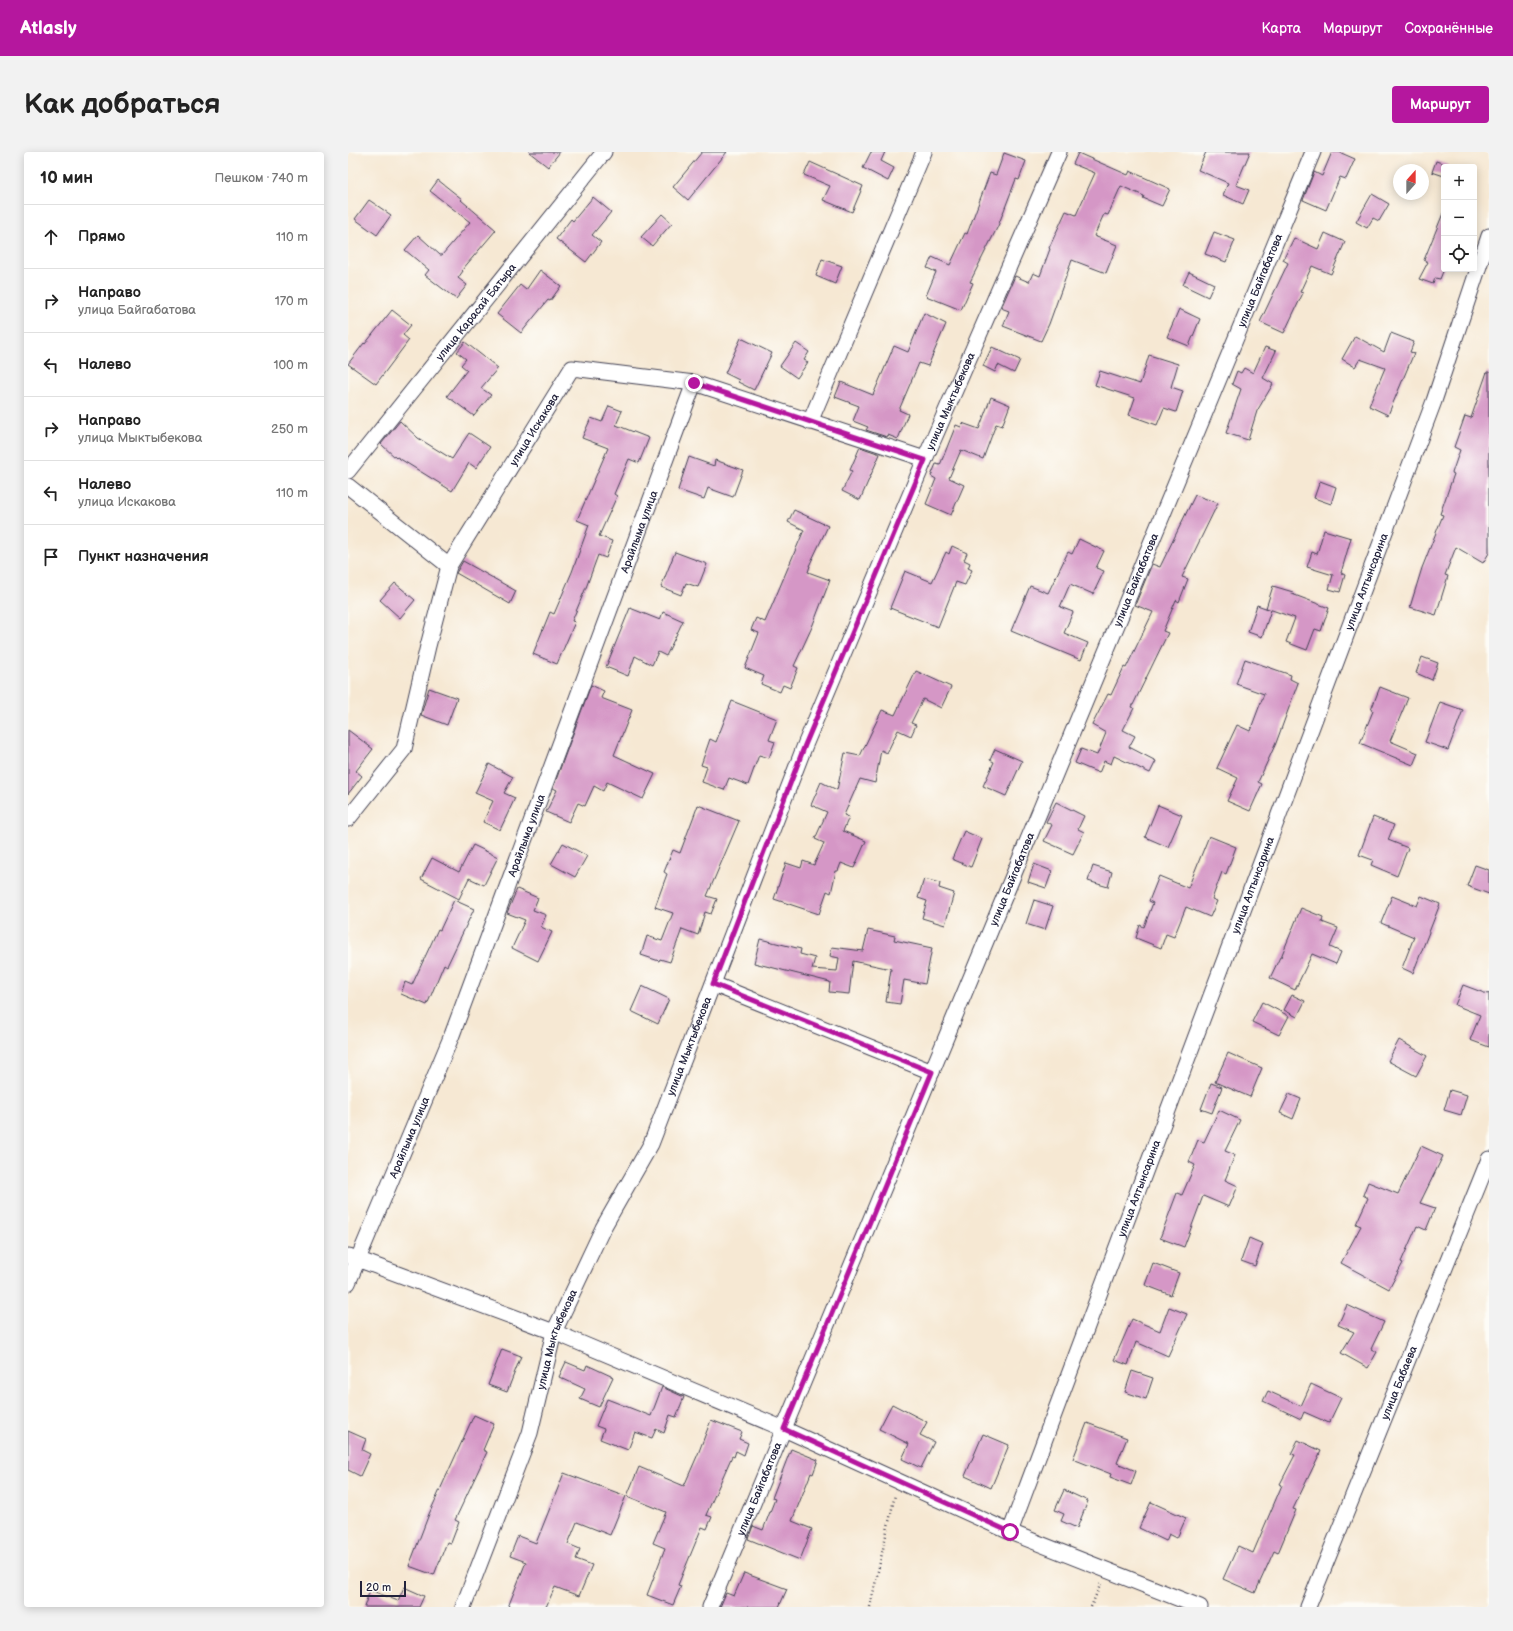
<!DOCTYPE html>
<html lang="ru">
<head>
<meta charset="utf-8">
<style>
	body { margin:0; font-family:"Balsamiq Sans",sans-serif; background:#f2f2f2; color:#222 }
	.controls { position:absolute; right:12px; top:12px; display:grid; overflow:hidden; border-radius:4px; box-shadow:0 2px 10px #0003 }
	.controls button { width:36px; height:36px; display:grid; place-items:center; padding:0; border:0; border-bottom:1px solid #e0e0e0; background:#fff; color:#222; font:20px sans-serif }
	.compass { position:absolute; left:1045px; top:12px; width:36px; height:36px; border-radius:50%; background:#fff; box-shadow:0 2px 10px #0003; rotate:21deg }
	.scale { position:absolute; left:12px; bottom:10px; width:46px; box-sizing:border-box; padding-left:4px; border:2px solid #22223b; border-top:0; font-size:11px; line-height:14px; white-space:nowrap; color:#22223b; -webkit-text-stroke:3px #fdfcf7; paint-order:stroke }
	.stop { position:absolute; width:12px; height:12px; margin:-9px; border:3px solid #b5179e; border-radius:50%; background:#fff }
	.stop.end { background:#b5179e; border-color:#fff; box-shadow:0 1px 4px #0008 }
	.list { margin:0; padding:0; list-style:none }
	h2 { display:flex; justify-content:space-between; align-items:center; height:52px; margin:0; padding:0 16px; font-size:17px }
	h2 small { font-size:13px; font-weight:400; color:#767676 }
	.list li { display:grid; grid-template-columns:26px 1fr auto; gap:12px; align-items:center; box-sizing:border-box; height:64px; padding:0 16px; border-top:1px solid #e0e0e0 }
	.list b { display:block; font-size:15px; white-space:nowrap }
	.list p { margin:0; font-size:13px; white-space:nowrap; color:#767676 }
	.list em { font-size:13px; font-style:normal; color:#767676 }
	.icon { flex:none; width:22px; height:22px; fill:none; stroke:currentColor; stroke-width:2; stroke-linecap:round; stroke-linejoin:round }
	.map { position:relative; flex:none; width:1141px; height:1455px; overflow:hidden; border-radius:4px }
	header { display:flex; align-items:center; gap:24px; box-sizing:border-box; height:56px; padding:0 20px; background:#b5179e; color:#fff }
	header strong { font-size:19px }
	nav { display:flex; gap:22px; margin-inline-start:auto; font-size:14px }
	.intro { display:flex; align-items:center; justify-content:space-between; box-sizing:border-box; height:96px; padding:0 24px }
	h1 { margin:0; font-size:28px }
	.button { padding:10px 18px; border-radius:4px; background:#b5179e; color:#fff; font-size:14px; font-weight:700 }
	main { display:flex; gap:24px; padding:0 24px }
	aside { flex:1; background:#fff; border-radius:4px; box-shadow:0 2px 10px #0003 }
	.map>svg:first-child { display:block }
	.building { fill:#d597c6 }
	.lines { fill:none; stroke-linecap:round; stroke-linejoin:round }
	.minor-casing { stroke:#424052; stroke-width:17 }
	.path { stroke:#424052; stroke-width:2.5; stroke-dasharray:1 3; stroke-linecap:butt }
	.minor { stroke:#fff; stroke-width:15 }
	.route { stroke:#b5179e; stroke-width:5 }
	.labels { text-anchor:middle; stroke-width:4; stroke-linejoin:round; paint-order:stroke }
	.street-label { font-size:11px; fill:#22223b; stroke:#fdfcf7 }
</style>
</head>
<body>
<header>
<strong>Atlasly</strong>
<nav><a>Карта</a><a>Маршрут</a><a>Сохранённые</a></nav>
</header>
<div class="intro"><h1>Как добраться</h1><a class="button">Маршрут</a></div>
<main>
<aside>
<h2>10 мин<small>Пешком · 740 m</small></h2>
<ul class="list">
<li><svg class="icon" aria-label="ahead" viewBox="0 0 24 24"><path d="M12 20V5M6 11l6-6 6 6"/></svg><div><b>Прямо</b></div><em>110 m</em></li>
<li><svg class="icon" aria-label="right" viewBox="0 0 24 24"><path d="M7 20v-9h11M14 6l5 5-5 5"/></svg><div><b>Направо</b><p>улица Байгабатова</p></div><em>170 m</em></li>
<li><svg class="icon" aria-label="left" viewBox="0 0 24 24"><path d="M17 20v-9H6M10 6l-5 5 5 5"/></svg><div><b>Налево</b></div><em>100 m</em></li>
<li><svg class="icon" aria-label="right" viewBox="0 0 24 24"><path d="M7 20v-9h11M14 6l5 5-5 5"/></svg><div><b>Направо</b><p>улица Мыктыбекова</p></div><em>250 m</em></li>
<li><svg class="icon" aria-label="left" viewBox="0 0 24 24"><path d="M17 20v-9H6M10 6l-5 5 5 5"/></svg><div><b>Налево</b><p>улица Искакова</p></div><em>110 m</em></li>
<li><svg class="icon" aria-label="arrive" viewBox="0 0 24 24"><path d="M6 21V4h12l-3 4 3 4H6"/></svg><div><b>Пункт назначения</b></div></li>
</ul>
</aside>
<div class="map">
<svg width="1141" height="1455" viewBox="0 0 1141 1455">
	<rect width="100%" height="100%" fill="#fdfcf7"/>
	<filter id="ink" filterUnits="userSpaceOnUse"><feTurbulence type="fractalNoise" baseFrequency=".025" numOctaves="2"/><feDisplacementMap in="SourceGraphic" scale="8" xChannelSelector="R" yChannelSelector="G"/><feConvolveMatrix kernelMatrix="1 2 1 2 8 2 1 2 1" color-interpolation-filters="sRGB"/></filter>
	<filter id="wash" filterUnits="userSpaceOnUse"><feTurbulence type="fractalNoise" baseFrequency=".012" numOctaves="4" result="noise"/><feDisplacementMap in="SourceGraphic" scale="16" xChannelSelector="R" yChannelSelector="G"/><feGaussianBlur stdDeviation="0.9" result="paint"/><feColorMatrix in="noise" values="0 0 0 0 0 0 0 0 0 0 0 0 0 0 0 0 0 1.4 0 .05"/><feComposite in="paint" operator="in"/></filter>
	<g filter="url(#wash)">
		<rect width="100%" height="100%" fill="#f6e8d3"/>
		<g id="blocks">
			<path class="building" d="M181,0H212L200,15Z
				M354,0H379L340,48L325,35Z
				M523,0H537L533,9L546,16L540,29L515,16Z
				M858,0H902L888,33L901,38L895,52L875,43L880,31L850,18Z
				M984,0H991L1007,7L998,27L992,25L978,58L955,48L966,20L974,24Z
				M656,1L678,9L671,28L668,27L650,74L622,130L625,131L613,158L578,144L588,120L579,116L584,105L602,113L617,81L619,82L642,21L648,23Z
				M730,1L780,23L782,19L822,37L814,54L795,46L796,44L773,34L760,63L756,62L746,84L769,93L758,121L724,108L701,172L693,189L655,174L661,159L653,156L667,124L681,130L685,121L692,124L702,97L701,96L718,59L728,63L747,21L725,12Z
				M1088,9L1100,13L1099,15H1096V24L1084,20Z
				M462,10L515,34L504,60L475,48L482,34L456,23Z
				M90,28L114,47L113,48L148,78L114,118L115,119L110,126L119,133L108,147L77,123L81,118L57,98L70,83L92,103H94L122,70L82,39Z
				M1024,42L1041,52L1031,69L1025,66L1019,76L1008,70Z
				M245,45L263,60L244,83L253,90L238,110L208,87L223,67L225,69Z
				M21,48L43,63L29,83L7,67Z
				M1096,59V117L1092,127L1087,126L1085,132L1071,127L1080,110L1076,108Z
				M314,62L324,71L304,94L293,85Z
				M866,80L887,88L878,110L857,102Z
				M977,81L997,90L983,122L964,114L952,140L955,141L936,181L912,170L940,111L935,108L946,86L970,97Z
				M474,107L494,114L487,132L468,124Z
				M192,118L213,134L202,149L200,148L173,181L149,162L172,133L178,138Z
				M841,120L866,132L860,145L835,133Z
				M831,157L852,167L841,194L819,185Z
				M44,158L63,173L55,183L61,188L28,232L0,212L16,191L17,192Z
				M576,161L598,172L580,214L571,211L551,258L560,262L550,287L540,283L539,285L518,278L520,275L505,269L511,254L487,245L493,230L525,243L546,194L560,200Z
				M1043,181L1066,190L1062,200L1066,201L1040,263L1021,254L1037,216L1012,207L1007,215L994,207L1007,184L1036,200Z
				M393,186L424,201L406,238L390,230L391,228L377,221Z
				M117,190L150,216L133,236L143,243L126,264L99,244L119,218L113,213L118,207L109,200Z
				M448,191L461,200L456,208L460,210L449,226L432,214Z
				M644,195L672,208L666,221L650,213L647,220L635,214Z
				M917,195L928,199L915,226L925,232L909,259L900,288L878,281L893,237L884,232L889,219L893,221L896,216L905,221Z
				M801,203L830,212L823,235L835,239L828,260L816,256L809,273L781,263L787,246L747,233L752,219L792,232Z
				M1139,220H1141V401L1135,411L1108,395L1097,423L1100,424L1088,463L1062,455L1074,416L1095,363L1092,362L1106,322L1104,321L1112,298L1106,295L1117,264L1123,266Z
				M643,245L662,253L654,274L648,272L635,307L613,298L601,326L616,333L603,363L578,352L588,327L583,324L588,312L592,313L608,273L613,275L614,271L631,277Z
				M261,254L274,259L268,273L301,286L291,311L281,307L266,342L269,344L251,384L264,389L258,406L250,403L239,433L224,469L227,470L209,512L185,502L202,460L206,462L224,420L241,373L229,368L260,296L234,286L243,266L254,270Z
				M52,269L70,286L104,307L121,281L142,295L128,316L121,311L104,339L49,305L48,306L33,292Z
				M512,295L532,302L512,348L494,339L504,319L502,318Z
				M341,305L366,314L367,308L395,318L385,345L360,336L356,347L330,338Z
				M972,329L988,335L983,352L966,346Z
				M847,343L870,351L834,425L840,427L831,450L828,448L815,479L820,481L784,555L786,556L775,578L787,584L781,595L808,609L802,621L766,604L763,612L756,609L751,621L727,611L733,597L749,603L758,581L744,573L760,542L763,543L776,515L778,516L805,460L787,453L804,412L812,415Z
				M446,358L480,374L461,414H462L460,420L482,428L464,475L446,514L450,516L442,536L435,533L432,540L413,532L416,524L397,516L411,481L403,478L408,466L417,470L456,378L440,370Z
				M976,378L1003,386L993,421L997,423L992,440L981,437L985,423L959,415L964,400L969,402Z
				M731,387L756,399L748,416L756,419L745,442L722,432L712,455L725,460L716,481L740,491L733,508L663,479L682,434L700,441L720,400L724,402Z
				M604,394L619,401L616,408L622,411L620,416L624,418L617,433L608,430L590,475L542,456L557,419L584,430L598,400L601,402Z
				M327,400L359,412L350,435L338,431L333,443L313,435Z
				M115,409L168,439L162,452L108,421Z
				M47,431L67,448L52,466L32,448Z
				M925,434L945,440L944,442L981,456L973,479L967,477L959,498L938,490L947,466L918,456Z
				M909,453L923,458L914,485L900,480Z
				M282,456L312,468L315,460L335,469L318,504L310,500L304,513L287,504L280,524L258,515Z
				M1074,505L1090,511L1084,528L1068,521Z
				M897,507L943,523L942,527L950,531L928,591L910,630L914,632L902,659L879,649L890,626L869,616L889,573L902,579L916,542L888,532Z
				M568,519L603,535L593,556L575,547L563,571L568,573L563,584L550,578L539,601L533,598L527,631L512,627L496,663L501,665L495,679L518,689L506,716L493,711L490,719H488L483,741L479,739L471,762L426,747L438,711L453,716L455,709L466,713L476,691L467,687L479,660L463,653L473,630L489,638L497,601L512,604L534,558L547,563Z
				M243,533L256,539L253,546L284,558L266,603L307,622L295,647L259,630L255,639L246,634L237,654L230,651L221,670L198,660L209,638L205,636Z
				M1032,535L1060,546L1042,589L1070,601L1065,613L1012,591L1025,559L1023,558Z
				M81,536L109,546L99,573L73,563Z
				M384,549L429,567L421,588L427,590L421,606L411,603L400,633L381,626L376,638L354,630L359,615L353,613L362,587L368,590Z
				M1092,550L1115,558L1100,598L1077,590Z
				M0,578L25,597L8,619L14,624L0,642Z
				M647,597L674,609L658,644L635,634L646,610L642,608Z
				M141,612L165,625L156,641L167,646L152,678L135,670L145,649L127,641Z
				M708,650L736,664L730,677L736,680L725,702L696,689L704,673L698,670Z
				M350,653L391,669L359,744L369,747L363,762L357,760L350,783L334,777L322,810L312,807L311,809L293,803L299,784L314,789L325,761L307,755L319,722L316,720L325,698L332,701Z
				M810,653L834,663L820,695L797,685Z
				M1025,665L1046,673L1040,688L1060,696L1049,724L1023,713L1025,708L1011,703Z
				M616,679L634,687L623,715L604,707Z
				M861,684L888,695L878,722L874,720L864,747L869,749L862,765L838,755L826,785L818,782L813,796L788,786L792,773L796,775L805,751L801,749L811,724L840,736Z
				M215,691L239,704L227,725L203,712Z
				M125,693L150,705L136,733L121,726L111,747L73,727L84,706L111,720Z
				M686,712L704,719L698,736L680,730Z
				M1127,713L1141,718V742L1119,734Z
				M745,714L764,720L760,735L740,729Z
				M576,727L592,731L591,736L606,741L597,773L574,766L579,749L570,746Z
				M169,737L190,746L185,758L198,763L193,775L204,780L190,809L164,796L177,768L159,761Z
				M1044,744L1069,754L1073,744L1092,752L1065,821L1054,816L1066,785L1033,771Z
				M106,748L126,757L99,814L96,812L79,853L53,842L57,830L64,833L90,777L92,778Z
				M686,748L705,754L697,778L678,772Z
				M953,756L975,765L974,770L990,776L982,795L993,800L988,812L964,802L947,838L922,826L932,805H933Z
				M520,778L547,784L546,788L584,796L577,832L556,828L552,852L538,850L543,817L505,809L501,842L481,840L482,830L406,811L412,787L453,797L452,802L467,806L464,817L489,819L491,806L482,804L484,795L515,799Z
				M1115,833L1139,842L1141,841V895L1122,888L1132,863L1107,853Z
				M294,834L321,847L310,872L283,859Z
				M944,843L957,849L949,865L936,858Z
				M914,850L941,864L931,883L904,870Z
				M1051,888L1079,904L1068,924L1040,909Z
				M880,901L914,916L902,945L867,930Z
				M863,931L874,935L864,961L853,957Z
				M1102,938L1119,943L1113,963L1096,958Z
				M941,942L953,947L945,967L932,961Z
				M871,958L892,968L877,999L887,1003L877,1028L890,1034L881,1055L855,1044L836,1095L812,1086L829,1041L834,1043L847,1013L841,1010L850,988L856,990Z
				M1073,994L1095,1004L1072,1051L1087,1056L1078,1078L1069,1074L1053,1110L1055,1111L1041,1137L993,1111L1013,1074L1008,1072L1020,1046L1015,1043L1020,1030L1050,1042Z
				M901,1086L915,1092L907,1114L893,1109Z
				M805,1111L831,1121L823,1143L797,1133Z
				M999,1153L1036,1170L1023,1197L1029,1200L1020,1216L993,1201L1006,1180L990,1173Z
				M821,1155L839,1162L820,1204L788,1190L780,1213L766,1208L784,1167L812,1179Z
				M154,1197L173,1204L159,1240L140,1233Z
				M218,1210L237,1218L239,1213L265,1225L251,1255L232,1247L237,1237L211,1225Z
				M784,1219L805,1226L798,1247L777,1240Z
				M963,1232L993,1246L981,1271L956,1260L953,1267L915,1249L920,1239L953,1254Z
				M314,1235L336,1245L328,1265L322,1263L316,1281L308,1277L304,1286L287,1280L280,1298L252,1287L256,1277L248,1274L259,1247L303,1264Z
				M544,1252L579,1270L572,1283L586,1290L573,1316L554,1307L561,1292L531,1277Z
				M126,1263L146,1272L135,1298L139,1300L107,1368L111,1370L103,1391L99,1390L86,1423L61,1414L81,1362Z
				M363,1268L394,1280L391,1287L400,1291L396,1303L388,1299L386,1305L384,1304L358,1363L364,1365L359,1377L354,1375L330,1433L333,1434L325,1453L299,1443L317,1396L305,1391L318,1360L279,1344L291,1315L336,1334L350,1302Z
				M739,1271L779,1286L769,1311L788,1319L783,1333L762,1325L763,1322L725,1307Z
				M0,1279L18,1287L14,1298L22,1302L12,1324L0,1318Z
				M635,1282L661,1293L643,1336L617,1324Z
				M950,1288L973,1299L945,1357L948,1358L930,1401L926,1399L907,1441L875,1427L890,1394L905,1401L934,1333L932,1332L947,1303L943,1302Z
				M443,1297L470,1308L465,1322L463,1321L444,1369L464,1377L452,1408L400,1387L405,1374L415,1378L427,1347L424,1346Z
				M216,1321L278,1344L262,1383L229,1370L220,1392L232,1397L228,1407L244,1413L231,1444L207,1435L198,1455H160L178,1410L162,1404L170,1384L188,1391Z
				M716,1338L740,1349L729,1376L713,1369L716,1362L707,1358Z
				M803,1350L838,1366L829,1386L821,1382L818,1389L791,1376Z
				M396,1421L439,1437L431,1455H372L378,1441L386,1444Z
				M56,1435L76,1444L71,1455H16L22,1438L50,1449Z"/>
		</g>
	</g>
	<g filter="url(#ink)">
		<use href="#blocks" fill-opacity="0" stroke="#424052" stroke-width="1"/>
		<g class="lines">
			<g class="minor-casing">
				<g id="minor">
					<path d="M462,270L576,0"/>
					<path id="s1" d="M0,319L256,0"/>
					<path d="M0,334L101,414"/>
					<path id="s2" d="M0,667L56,597L80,494L101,414L224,216L346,231L577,307"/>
					<path d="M365,832L584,920"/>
					<path d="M1,1104L206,1180L436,1277L662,1380L852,1455"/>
					<path id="s3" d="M0,1131L104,883L346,231"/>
					<path id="s4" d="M662,1380L1086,249L1141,84"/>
					<path id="s5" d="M115,1455L182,1281L206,1180L255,1076L303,992L457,593L577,307L711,0"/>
					<path id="s6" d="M362,1455L965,0"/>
					<path id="s7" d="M960,1455L1141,1007"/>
				</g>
			</g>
			<path class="path" d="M522,1455L547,1343
				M743,1455L753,1431"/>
			<use href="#minor" class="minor"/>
		</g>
	</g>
	<g class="lines" filter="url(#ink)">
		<path class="route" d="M346,231L577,308L457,593L365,832L584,920L436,1277L662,1380"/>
	</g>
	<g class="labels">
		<g class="street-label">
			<text dy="4" stroke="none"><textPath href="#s6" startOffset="1436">улица Байгабатова</textPath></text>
			<text dy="4" stroke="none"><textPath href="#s1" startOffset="204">улица Карасай Батыра</textPath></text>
			<text dy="4" stroke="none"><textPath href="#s5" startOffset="1303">улица Мыктыбекова</textPath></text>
			<text dy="4" stroke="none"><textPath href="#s2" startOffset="439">улица Искакова</textPath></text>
			<text dy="4" stroke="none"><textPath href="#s3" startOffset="806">Арайлыма улица</textPath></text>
			<text dy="4" stroke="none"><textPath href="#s6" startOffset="1112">улица Байгабатова</textPath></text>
			<text dy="4" stroke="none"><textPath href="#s4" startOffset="1015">улица Алтынсарина</textPath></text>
			<text dy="4" stroke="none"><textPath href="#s3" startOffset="482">Арайлыма улица</textPath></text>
			<text dy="4" stroke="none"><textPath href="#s6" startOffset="788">улица Байгабатова</textPath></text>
			<text dy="4" stroke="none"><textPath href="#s4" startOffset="691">улица Алтынсарина</textPath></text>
			<text dy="4" stroke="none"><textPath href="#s5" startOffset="607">улица Мыктыбекова</textPath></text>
			<text dy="4" stroke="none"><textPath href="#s3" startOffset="158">Арайлыма улица</textPath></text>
			<text dy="4" stroke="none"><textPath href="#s4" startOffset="367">улица Алтынсарина</textPath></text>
			<text dy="4" stroke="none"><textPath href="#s5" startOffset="284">улица Мыктыбекова</textPath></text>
			<text dy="4" stroke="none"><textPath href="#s7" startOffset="242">улица Бабаева</textPath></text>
			<text dy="4" stroke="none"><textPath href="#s6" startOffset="128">улица Байгабатова</textPath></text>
		</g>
	</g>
</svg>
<div class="controls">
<button>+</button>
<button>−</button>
<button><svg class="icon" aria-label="locate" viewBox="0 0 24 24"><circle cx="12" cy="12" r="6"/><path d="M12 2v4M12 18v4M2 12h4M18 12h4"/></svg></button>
</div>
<svg class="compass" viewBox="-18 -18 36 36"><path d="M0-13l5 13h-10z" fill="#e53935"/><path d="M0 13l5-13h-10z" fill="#767676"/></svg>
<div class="scale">20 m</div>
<div class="stop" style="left:662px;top:1380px"></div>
<div class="stop end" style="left:346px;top:231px"></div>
</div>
</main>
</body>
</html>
